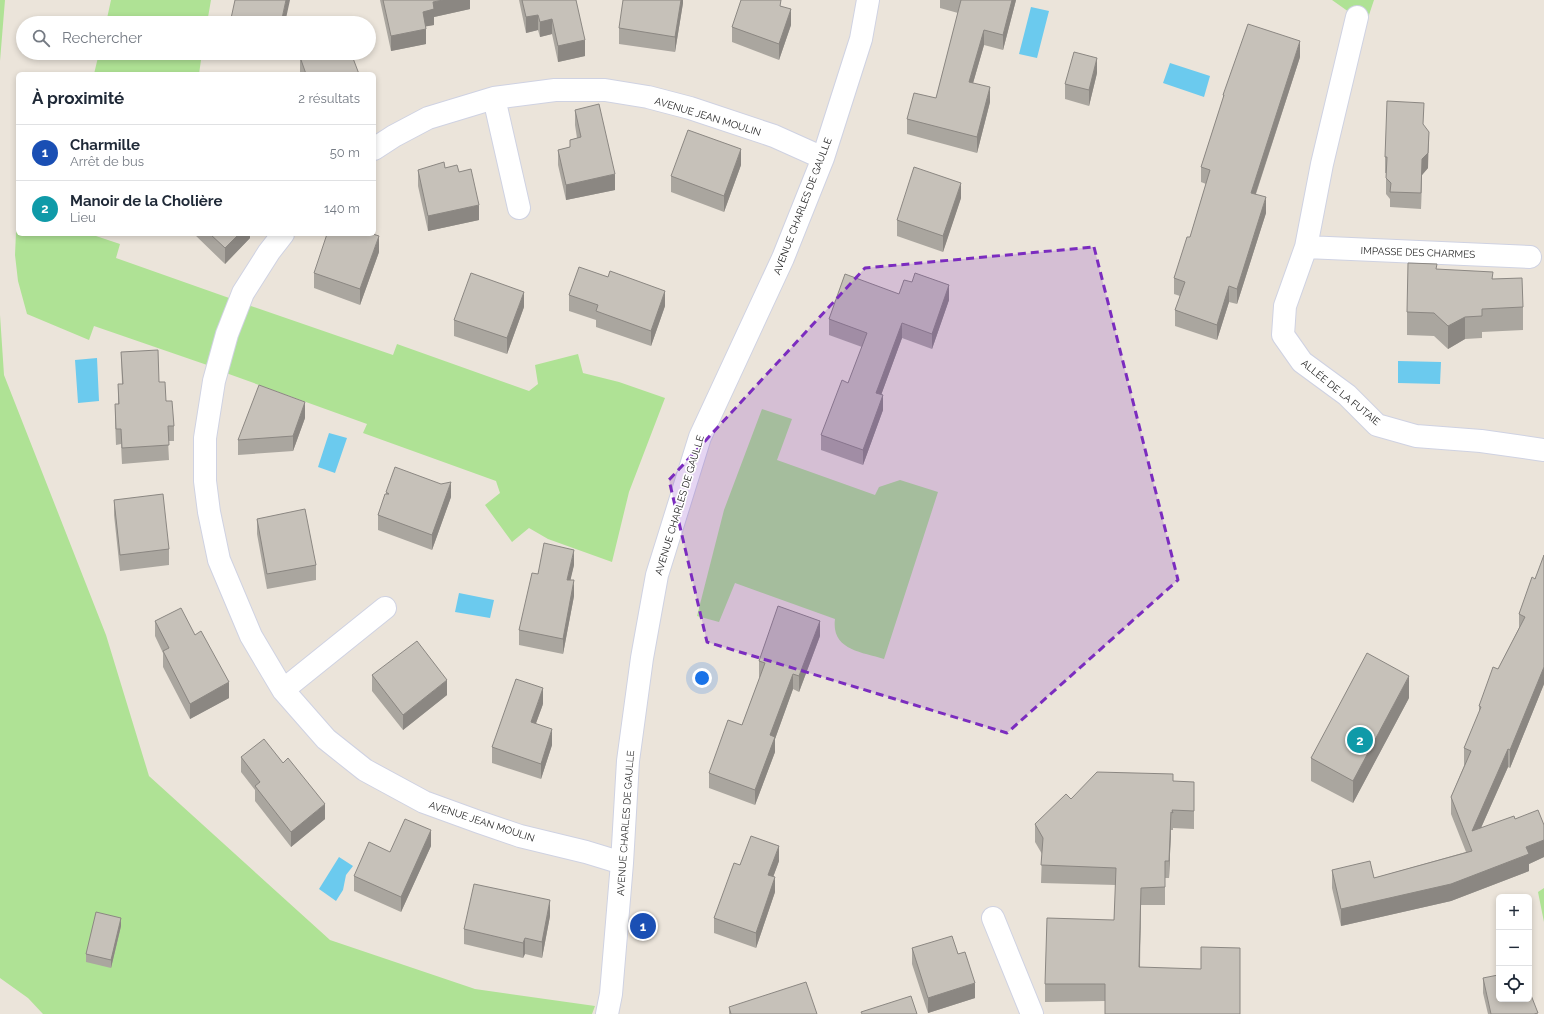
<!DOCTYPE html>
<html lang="fr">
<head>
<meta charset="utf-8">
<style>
	body { margin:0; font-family:Raleway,sans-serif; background:#f6f6f7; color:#1f2937 }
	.controls { position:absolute; right:12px; bottom:12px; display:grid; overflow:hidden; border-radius:6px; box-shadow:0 2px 6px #0003 }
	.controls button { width:36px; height:36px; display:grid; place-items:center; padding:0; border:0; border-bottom:1px solid #e0e1e3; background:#fff; color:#1f2937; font:20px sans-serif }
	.you { position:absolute; left:702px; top:678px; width:14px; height:14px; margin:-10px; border:3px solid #fff; border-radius:50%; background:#1a73e8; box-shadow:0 0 0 6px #1a73e833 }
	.badge { display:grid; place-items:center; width:26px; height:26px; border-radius:50%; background:#385afa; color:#fff; font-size:13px; font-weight:700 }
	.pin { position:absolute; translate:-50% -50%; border:2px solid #fff; box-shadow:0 1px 4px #0006 }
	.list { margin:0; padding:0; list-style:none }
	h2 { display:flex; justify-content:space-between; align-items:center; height:52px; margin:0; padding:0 16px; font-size:17px }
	h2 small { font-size:13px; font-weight:400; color:#747a83 }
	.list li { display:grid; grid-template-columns:26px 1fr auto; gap:12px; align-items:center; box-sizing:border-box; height:56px; padding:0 16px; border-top:1px solid #e0e1e3 }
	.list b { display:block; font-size:15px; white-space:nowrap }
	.list p { margin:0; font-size:13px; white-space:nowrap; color:#747a83 }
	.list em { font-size:13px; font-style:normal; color:#747a83 }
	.icon { flex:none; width:22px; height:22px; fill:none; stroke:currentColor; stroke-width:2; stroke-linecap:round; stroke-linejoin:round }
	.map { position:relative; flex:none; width:1544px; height:1014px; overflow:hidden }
	.search { position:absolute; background:#fff; box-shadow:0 2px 6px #0003; left:16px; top:16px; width:360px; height:44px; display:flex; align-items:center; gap:10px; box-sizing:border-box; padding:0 14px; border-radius:22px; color:#747a83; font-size:15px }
	.panel { position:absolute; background:#fff; box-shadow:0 2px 6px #0003; left:16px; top:72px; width:360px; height:164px; border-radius:6px }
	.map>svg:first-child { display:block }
	.green { fill:#afe295 }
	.water { fill:#6bcaee }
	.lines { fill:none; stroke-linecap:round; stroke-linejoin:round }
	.minor-casing { stroke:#cfd2e2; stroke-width:24 }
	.minor { stroke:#fff; stroke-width:22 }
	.wall { fill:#aaa69f }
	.shaded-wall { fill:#8b8782 }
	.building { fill:#c6c1b9; stroke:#8b8782 }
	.marked { fill:#7b2cbf; fill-opacity:0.2; stroke:#7b2cbf; stroke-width:3; stroke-dasharray:8 5; stroke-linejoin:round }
	.labels { text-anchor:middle; stroke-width:3.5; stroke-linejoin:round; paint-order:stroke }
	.street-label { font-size:10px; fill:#282828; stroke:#fff }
</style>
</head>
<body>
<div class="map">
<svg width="1544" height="1014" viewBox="0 0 1544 1014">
	<rect width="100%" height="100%" fill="#ebe4da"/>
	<path class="green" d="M0,0H5L0,61Z
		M111,0H211L207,23H106Z
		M1332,0H1374L1366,24Z
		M99,53H202L199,74H94Z
		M17,209L18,234H90L120,244L116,258L232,299L210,366L94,326L89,340L27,314L18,281L15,255Z
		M248,305L393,355L397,344L529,391L538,384L535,365L578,354L583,373L619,382L665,398L629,492L612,562L548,539L529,528L512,542L485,505L500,493L496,481L363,433L367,424L226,373L235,336Z
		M0,315L4,375L106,635L149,776L330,940L475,989L595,1006L592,1014H43L28,998L0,978Z
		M762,409L792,419L777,460L875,495L879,487L900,480L938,492L884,659C861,652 831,650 835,619L735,583L719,622L697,616L724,510Z
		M1544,888V922L1538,892Z"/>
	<path class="water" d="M1031,7L1049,11L1037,58L1019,54Z
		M1170,63L1210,76L1204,97L1163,83Z
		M97,358L99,401L78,403L75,360Z
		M1398,361L1441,362L1440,384L1398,383Z
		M329,433L347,438L335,473L318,467Z
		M459,593L494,600L490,618L455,612Z
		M339,857L353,866L346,875L343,890L336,901L319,889Z"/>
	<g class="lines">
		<g class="minor-casing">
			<path id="minor" d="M1357,17L1322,164L1306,247L1285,306L1283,335L1302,362L1347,395L1377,425L1416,436L1481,441L1544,450
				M494,98L519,208
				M374,149L394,136L428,118L494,98L555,90H605L648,97L690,108L774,136L823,158
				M283,234L269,252L243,293L227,334L214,381L205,438V481L209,512L219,560L251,636L283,690L326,739L365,770L424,802L479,822L520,836L586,852L622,863
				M1306,247L1530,257
				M283,690L385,608
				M993,918L1032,1014
				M607,1014L611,994L622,863L628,761L642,658L657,575L700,437L783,258L823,158L861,39L868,0"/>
		</g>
		<use href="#minor" class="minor"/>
	</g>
	<path class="wall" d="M380,0H470V9L434,17V25L426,26V44L391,51Z
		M519,0H576L585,56L558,62L552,34L540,37L538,30L526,33Z
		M683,0V3L675,52L619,44V28Z
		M940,0H1016L1003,50L984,45L973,83L990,102L977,153L907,134V119L936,98L958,13L940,8Z
		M781,6L791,25L779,60L732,42V27Z
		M300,57L359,74H300Z
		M1300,57L1256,194L1266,213L1237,304L1229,302L1217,340L1175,326V310L1180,296L1174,294V278L1190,237L1206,184L1201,182V167L1223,99V95Z
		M1097,73L1089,106L1065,99V84Z
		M575,110L615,190L566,200L558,165V150L570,147V140L577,138L575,125Z
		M1423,125L1428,168L1422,175L1421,209L1390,207V199L1386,194V173H1385V157Z
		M741,165L724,212L671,192V176Z
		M445,168L479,220L428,231L418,186V170Z
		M961,198L943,252L897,236V220Z
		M194,234H250V238L225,264Z
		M379,252L360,305L314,288V273Z
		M1437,269L1493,279L1523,307V330L1482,332V338L1465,339L1448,349L1434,336L1407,335V312Z
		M899,294L949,300L932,349L902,338L881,395L883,410L863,465L821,450V435L848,383L862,347L829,335V319Z
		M569,295L665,306L651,346L596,327V320L569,311Z
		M524,307L507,354L454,336V320Z
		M121,352L159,382L166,401L174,426V441H168L169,460L122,464L121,444L116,445L115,420V404H118V384H122Z
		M305,418L293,451L238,455V440Z
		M441,484L451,497L432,550L378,530V515L386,494V492Z
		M114,500L169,549V565L120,571L114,515Z
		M257,519L316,565V580L267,589L257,534Z
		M1544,555V684L1510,768L1508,767L1481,828L1515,819L1544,825V857L1529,864V871L1451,901L1341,926L1332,888V870L1374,878L1466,852L1451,814V797L1464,766V748L1479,714V706L1498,669L1519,628V614L1535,579Z
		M574,565L570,580L574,596L563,654L519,645V630L538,574Z
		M155,621L195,635L229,698L190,719L163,667V653L155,636Z
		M820,636L799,692L793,689L775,739V752L755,805L709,788V773L742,725L760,677H759V661Z
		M372,675L447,695L403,730L372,691Z
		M1409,698L1353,803L1311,781V758Z
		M543,704L536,723L552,745L541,779L492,763V747Z
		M241,757L325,819L291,847L255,801V790L241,772Z
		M1173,781L1194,800V829L1173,828V830H1171L1169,878H1165V905H1141L1140,967L1240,1014H1105V1001L1045,1002V984L1114,920L1116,885L1041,883L1042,854L1035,842V824L1071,799Z
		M431,846L401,912L354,891V876L390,852Z
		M779,861L773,877L775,892L756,948L714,933V918L740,865Z
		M550,916L542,958L525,954L523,958L464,944V929Z
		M121,926L111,968L86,962V954Z
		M912,948L958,954L975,998L928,1013L912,964Z
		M1483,978L1538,1014H1488L1483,993Z
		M729,1007L817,1014H729Z"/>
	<path class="shaded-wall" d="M286,0H290L285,23H281Z
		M443,0H470V9L434,17V25L423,27V12L433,2Z
		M681,0H683V3L675,52V37Z
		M1012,0H1016L1003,50V35Z
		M791,9V25L779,60V44Z
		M538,15V30L526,33V17Z
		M552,19V34L540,37V22Z
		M426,29V44L391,51V36Z
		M984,30V45L969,97V82Z
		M585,40V56L558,62V46Z
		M1300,41V57L1251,208V193Z
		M1097,58V73L1089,106V90Z
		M990,87V102L977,153V137Z
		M1429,132L1428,168L1422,175L1421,209L1422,159Z
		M741,149V165L724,212V196Z
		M615,174V190L566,200V185Z
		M961,183V198L943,252V236Z
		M1266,197V213L1237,304V289Z
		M479,205V220L428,231V216Z
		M239,234H250V238L225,264V248Z
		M379,236V252L360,305V289Z
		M949,285V300L932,349V334Z
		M1229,286V302L1217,340V325Z
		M665,291V306L651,346V331Z
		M524,292V307L507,354V338Z
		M1465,317V339L1448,349V326Z
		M902,323V338L876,409V393Z
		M883,395V410L863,465V450Z
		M305,402V418L293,451V436Z
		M451,482V497L432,550V535Z
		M574,550V565L567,595V580Z
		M574,580V596L563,654V639Z
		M820,621V636L799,692V676Z
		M1544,667V684L1510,768V750Z
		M793,674V689L775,739V752L755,805V790L770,735Z
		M1409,676V698L1353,803V781Z
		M447,680V695L403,730V715Z
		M229,682V698L190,719V704Z
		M543,688V704L531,737V722Z
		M552,729V745L541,779V764Z
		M1508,749V767L1472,848V831Z
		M325,804V819L291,847V832Z
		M1171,812V830L1169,878V861Z
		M431,830V846L401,912V897Z
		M1544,840V857L1529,864V871L1451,901L1341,926V909L1526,847Z
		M779,846V861L768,891V875Z
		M775,877V892L756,948V933Z
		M1141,888V905L1139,985V967Z
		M550,900V916L542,958V942Z
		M121,918V926L111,968V960Z
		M525,938V954L523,958V943Z
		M975,983V998L928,1013V998Z"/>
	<path class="building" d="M235,0H286L281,23H230Z
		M383,0H443L433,2L434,9L423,12L426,29L391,36Z
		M522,0H576L585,40L558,46L552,19L540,22L538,15L526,17Z
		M623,0H681L675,37L619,28Z
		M741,0H781L780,6L791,9L779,44L732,27Z
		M961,0H1012L1003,35L984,30L969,82L990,87L977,137L907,119L914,93L936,98Z
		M1248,24L1300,41L1251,193L1266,197L1237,289L1229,286L1217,325L1175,310L1185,282L1174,278L1187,237H1190L1210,170L1201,167L1224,95H1223Z
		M1074,52L1097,58L1089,90L1065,84Z
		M310,53H351L359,74H306L300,57Z
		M1387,101L1424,103L1423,124L1429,132L1428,153L1422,159L1421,193L1390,192L1391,183L1386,178L1387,157H1385Z
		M599,104L615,174L566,185L558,150L570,147V140L581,137L575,110Z
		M688,130L741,149L724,196L671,176Z
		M444,162L445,168L457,165L459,172L471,169L479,205L428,216L418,170Z
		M914,167L961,183L943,236L897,220Z
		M210,234H239L225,248Z
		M327,234H373L379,236L360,289L314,273Z
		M1408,263L1437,264L1436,269L1493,272L1492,279L1522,278L1523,307L1482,309V316L1465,317L1448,326L1434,313L1407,312Z
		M579,267L608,277L610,271L665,291L651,331L596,311L598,305L569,295Z
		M471,273L524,292L507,338L454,320Z
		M915,273L949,285L932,334L902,323L876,393L883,395L863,450L821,435L842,380L848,383L867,333L829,319L845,274L899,294L904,280L912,282Z
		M158,350L159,382H165L166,401H172L174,426H168L169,445L122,448L121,429H116L115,404H119L118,384H123L121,352Z
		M259,385L305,402L293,436L238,440Z
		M395,467L441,484L451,482L432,535L378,515L385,494H389L386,492Z
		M163,494L169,549L120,555L114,500Z
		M305,509L316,565L267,574L257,519Z
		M544,543L574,550L567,580H574L563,639L519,630L532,573L538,574Z
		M1544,555V667L1510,750L1508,749L1472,831L1514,816L1515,819L1538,810L1544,825V840L1526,847L1529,854L1451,884L1341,909L1332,870L1370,861L1374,878L1472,851L1451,797L1471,751L1464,748L1481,707L1479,706L1493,667L1498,669L1525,617L1519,614L1532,577L1535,579Z
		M778,606L820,621L799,676L793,674L770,735L775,737L755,790L709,773L728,720L742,725L765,663L759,661Z
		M181,608L195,635L201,631L229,682L190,704L163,651L169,648L155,621Z
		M417,641L447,680L403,715L372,675Z
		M1367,653L1409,676L1353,781L1311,758Z
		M516,679L543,688L531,722L552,729L541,764L492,747Z
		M264,739L283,763L288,758L325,804L291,832L255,786L260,782L241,757Z
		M1097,772L1173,774V781L1194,782V811L1172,810L1173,813L1171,812L1169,861H1165V887L1141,888L1139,967L1201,969V947L1240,948V1014H1105V984H1045L1047,918L1114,920L1116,868L1041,865L1043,838L1035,824L1066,794L1071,799Z
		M405,819L431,830L401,897L354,876L369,842L390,852Z
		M751,836L779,846L768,875L775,877L756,933L714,918L734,863L740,865Z
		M474,884L550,900L542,942L525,938L523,943L464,929Z
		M96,912L121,918L111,960L86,954Z
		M952,936L958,954L965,952L975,983L928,998L912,948Z
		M1499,972V999H1529V990L1538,1013L1534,1014H1491L1483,978L1498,975Z
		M806,982L817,1014H731L729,1007Z
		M911,996L917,1014H862L861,1012Z"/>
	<path class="marked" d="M1094,247L1178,580L1007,733L707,642L669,480L865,268Z"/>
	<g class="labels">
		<g class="street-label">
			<text transform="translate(708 116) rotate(17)" y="4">AVENUE JEAN MOULIN</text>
			<text transform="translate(802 206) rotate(-69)" y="4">AVENUE CHARLES DE GAULLE</text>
			<text transform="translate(1418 252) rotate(2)" y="4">IMPASSE DES CHARMES</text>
			<text transform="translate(1341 392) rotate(39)" y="4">ALLÉE DE LA FUTAIE</text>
			<text transform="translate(679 505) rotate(-73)" y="4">AVENUE CHARLES DE GAULLE</text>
			<text transform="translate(482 821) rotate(18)" y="4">AVENUE JEAN MOULIN</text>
			<text transform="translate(625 823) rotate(-86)" y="4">AVENUE CHARLES DE GAULLE</text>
		</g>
	</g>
</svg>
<div class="controls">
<button>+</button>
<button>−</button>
<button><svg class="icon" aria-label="locate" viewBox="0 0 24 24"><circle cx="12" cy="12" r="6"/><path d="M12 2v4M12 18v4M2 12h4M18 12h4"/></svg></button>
</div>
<div class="you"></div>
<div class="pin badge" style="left:643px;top:926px;background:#1a4fb4">1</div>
<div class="pin badge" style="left:1360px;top:740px;background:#0f9aa8">2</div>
<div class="search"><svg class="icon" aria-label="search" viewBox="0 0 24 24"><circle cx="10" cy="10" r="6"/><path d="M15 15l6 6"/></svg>Rechercher</div>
<section class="panel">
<h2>À proximité<small>2 résultats</small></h2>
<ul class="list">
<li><span class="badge" style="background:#1a4fb4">1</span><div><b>Charmille</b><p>Arrêt de bus</p></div><em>50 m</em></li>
<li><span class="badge" style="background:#0f9aa8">2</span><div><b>Manoir de la Cholière</b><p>Lieu</p></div><em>140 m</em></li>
</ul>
</section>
</div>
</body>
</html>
